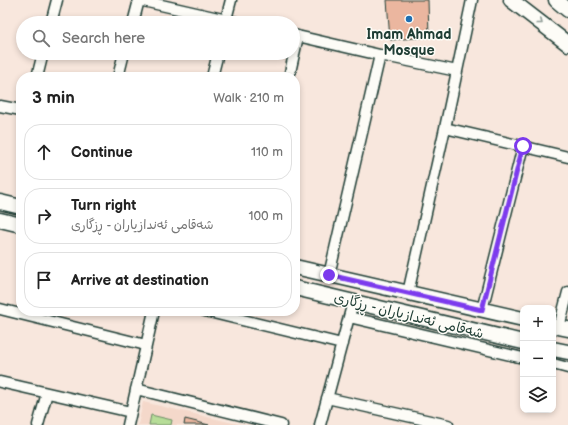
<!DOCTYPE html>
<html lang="en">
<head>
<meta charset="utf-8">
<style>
	body { margin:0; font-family:"Balsamiq Sans","Playpen Sans Arabic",sans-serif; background:#f6f6f6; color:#222 }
	.controls { position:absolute; right:12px; bottom:12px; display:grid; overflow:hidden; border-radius:8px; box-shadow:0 2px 6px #0003 }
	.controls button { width:36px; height:36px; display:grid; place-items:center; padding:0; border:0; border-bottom:1px solid #e0e0e0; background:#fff; color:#222; font:20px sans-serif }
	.stop { position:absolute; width:12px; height:12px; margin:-9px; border:3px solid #7c3aed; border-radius:50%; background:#fff }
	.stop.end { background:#7c3aed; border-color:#fff; box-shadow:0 1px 4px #0008 }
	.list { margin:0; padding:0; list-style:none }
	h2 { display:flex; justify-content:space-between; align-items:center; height:52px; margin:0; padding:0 16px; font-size:17px }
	h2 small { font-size:13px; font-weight:400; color:#767676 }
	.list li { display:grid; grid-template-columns:26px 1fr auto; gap:12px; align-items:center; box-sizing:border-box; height:56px; margin:0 8px 8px; padding:0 8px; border:1px solid #e0e0e0; border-radius:16px }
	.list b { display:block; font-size:15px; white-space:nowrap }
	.list p { margin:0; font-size:13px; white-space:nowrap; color:#767676 }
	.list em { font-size:13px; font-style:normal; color:#767676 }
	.icon { flex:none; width:22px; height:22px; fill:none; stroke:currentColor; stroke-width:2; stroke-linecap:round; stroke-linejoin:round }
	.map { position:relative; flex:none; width:568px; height:425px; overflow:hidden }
	.search { position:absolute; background:#fff; box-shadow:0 2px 6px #0003; left:16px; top:16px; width:284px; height:44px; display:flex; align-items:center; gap:10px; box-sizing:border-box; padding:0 14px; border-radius:22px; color:#767676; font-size:15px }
	.panel { position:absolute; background:#fff; box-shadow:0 2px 6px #0003; left:16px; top:72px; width:284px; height:244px; border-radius:16px }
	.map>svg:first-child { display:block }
	.built { fill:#f4d8ca }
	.green { fill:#b7dd98; stroke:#6b8d66 }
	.building { fill:#ebb69f; stroke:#1f3d34 }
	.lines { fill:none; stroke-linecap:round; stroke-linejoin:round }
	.street-casing { stroke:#1f3d34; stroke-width:13 }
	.secondary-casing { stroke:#1f3d34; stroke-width:17 }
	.street { stroke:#fdfcf7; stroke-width:10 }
	.secondary { stroke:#fdfcf7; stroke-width:14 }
	.oneway { stroke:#8e9c96 }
	.route { stroke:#7c3aed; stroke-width:5 }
	.poi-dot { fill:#1f6fb2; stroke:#fdfcf7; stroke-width:1.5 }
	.labels { text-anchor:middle; stroke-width:3; stroke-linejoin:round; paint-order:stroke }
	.poi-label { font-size:14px; font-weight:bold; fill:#1f3d34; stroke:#fdfcf7 }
	.street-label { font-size:14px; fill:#1f3d34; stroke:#fdfcf7 }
</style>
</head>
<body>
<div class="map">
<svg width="568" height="425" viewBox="0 0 568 425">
	<rect width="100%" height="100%" fill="#f8e7dd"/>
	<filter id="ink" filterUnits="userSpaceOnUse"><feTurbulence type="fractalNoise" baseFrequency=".025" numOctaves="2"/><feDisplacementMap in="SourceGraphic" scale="8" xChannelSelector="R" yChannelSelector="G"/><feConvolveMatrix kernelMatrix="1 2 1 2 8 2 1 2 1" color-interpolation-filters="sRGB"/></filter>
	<g filter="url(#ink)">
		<path class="built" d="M143,402L242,425H138Z"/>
		<path class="green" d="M151,415L172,420L171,425H149Z"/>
		<path class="building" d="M387,0H428L429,37L390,40Z
			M185,419L209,425H184Z"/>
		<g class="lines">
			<g class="street-casing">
				<path id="street" d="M139,0L240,23
					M51,23L57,0
					M133,23L139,0
					M225,23L231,0
					M293,35L380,55
					M37,77L43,53
					M118,77L124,53
					M212,77L218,53
					M289,77L298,36
					M0,106L21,110
					M445,128L568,157
					M329,275L380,55L457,71
					M408,293L445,128L472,0
					M0,309L146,345
					M482,310L523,146
					M205,311L342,344
					M349,317L523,358
					M559,327L568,292
					M553,364L568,368
					M0,382L131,412
					M136,389L281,425
					M327,398L448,425
					M38,425L47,393
					M128,425L154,311
					M320,425L353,302"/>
			</g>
			<g class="secondary-casing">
				<path id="secondary" d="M511,0L568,44
					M556,0L568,10
					M0,202L21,207
					M0,220L21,225
					M295,267L523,319
					M295,288L523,342
					M553,326L568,329
					M553,349L568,352"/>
			</g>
			<use href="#street" class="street"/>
			<use href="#secondary" class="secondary"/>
		</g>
		<defs><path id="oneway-chevron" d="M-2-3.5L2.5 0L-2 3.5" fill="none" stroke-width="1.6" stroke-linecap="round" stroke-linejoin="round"/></defs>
		<use class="oneway" href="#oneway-chevron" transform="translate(540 22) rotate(38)"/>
	</g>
	<g class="lines" filter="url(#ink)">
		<path class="route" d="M329,275L482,310L523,146"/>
	</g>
	<circle class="poi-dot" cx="409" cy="19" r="4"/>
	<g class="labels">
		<g class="poi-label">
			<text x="409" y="39">Imam Ahmad<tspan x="409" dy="16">Mosque</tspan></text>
		</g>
		<g class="street-label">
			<text transform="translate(409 315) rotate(14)" y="5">شەقامی ئەندازیاران - ڕزگاری</text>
		</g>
	</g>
</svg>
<div class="controls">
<button>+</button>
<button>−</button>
<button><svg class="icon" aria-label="layers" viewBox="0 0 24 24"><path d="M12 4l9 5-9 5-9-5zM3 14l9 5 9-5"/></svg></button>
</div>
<div class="stop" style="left:523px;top:146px"></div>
<div class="stop end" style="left:329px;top:275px"></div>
<div class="search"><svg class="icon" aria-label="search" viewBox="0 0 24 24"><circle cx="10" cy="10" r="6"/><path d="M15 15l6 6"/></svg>Search here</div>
<section class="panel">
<h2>3 min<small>Walk · 210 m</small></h2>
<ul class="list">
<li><svg class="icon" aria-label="ahead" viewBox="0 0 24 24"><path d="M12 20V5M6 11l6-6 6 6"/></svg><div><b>Continue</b></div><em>110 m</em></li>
<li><svg class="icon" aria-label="right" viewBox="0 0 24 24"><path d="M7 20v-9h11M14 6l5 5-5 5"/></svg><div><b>Turn right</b><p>شەقامی ئەندازیاران - ڕزگاری</p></div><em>100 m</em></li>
<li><svg class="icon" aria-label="arrive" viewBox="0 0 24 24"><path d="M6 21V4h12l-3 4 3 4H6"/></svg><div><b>Arrive at destination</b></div></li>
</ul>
</section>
</div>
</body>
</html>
